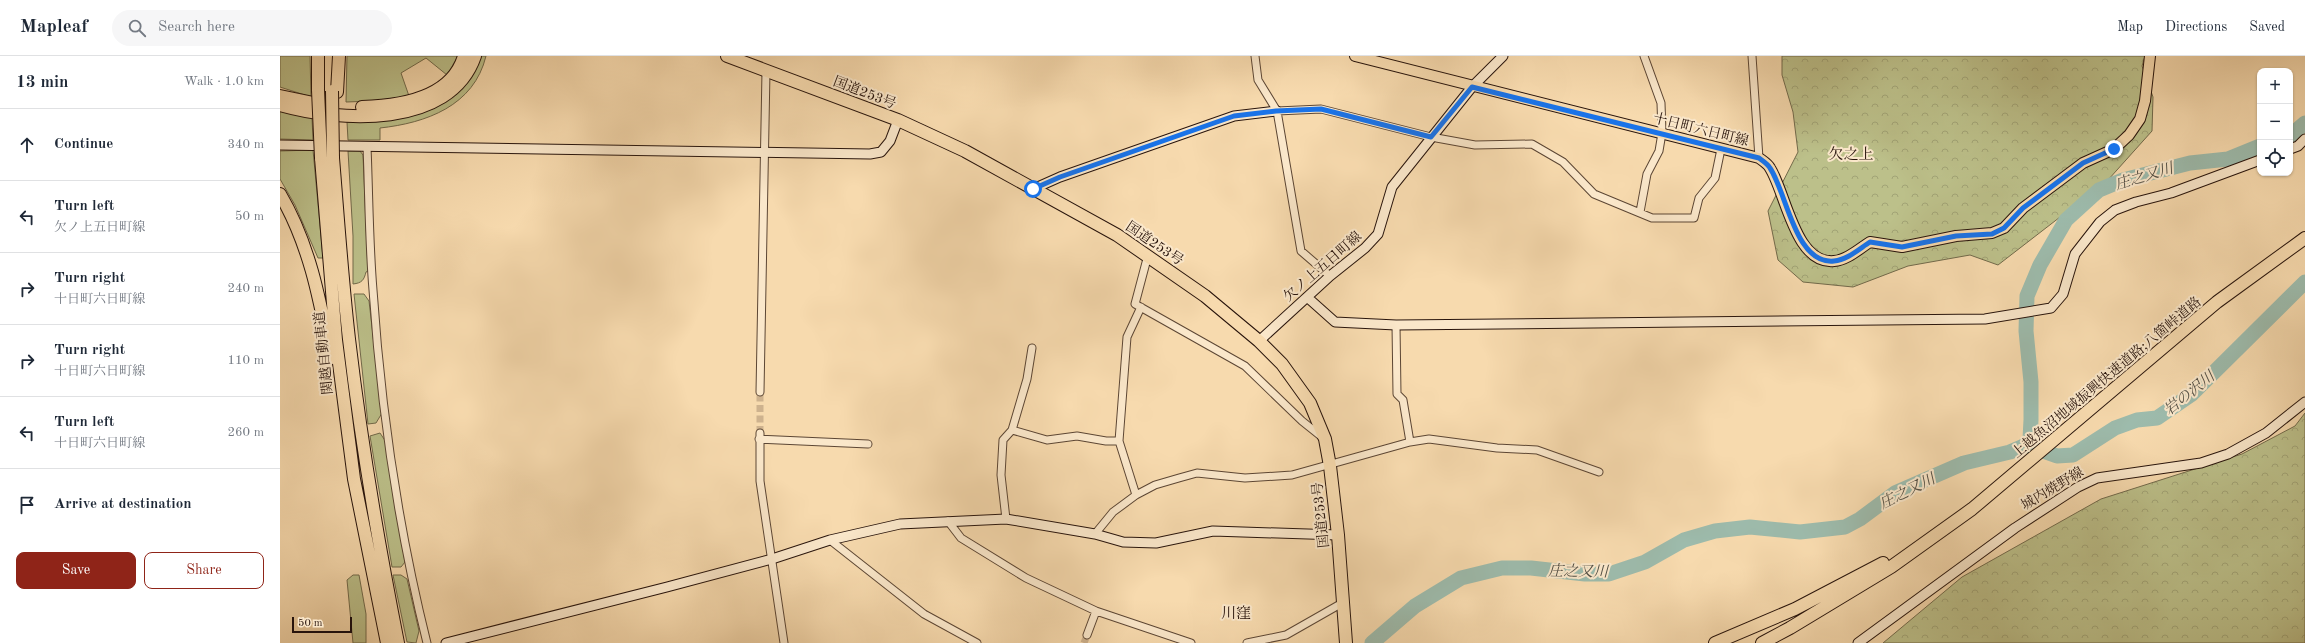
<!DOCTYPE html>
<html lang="en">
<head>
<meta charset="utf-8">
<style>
	body { margin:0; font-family:"Old Standard TT","Noto Serif JP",serif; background:#f6f6f7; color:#1f2937 }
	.controls { position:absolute; right:12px; top:12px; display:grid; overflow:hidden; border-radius:8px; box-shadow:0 1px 3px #0004 }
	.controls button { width:36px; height:36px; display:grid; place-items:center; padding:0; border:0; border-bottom:1px solid #e0e1e3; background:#fff; color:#1f2937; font:20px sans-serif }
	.scale { position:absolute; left:12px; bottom:10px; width:60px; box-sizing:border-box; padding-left:4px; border:2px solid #28140c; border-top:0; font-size:11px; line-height:14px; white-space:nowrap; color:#28140c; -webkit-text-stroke:3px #fae7ca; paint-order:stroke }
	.stop { position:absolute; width:12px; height:12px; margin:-9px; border:3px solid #1a73e8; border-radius:50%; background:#fff }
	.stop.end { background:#1a73e8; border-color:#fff; box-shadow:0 1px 4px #0008 }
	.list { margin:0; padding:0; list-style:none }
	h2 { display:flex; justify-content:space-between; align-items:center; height:52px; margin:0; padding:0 16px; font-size:17px }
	h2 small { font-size:13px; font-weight:400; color:#747a83 }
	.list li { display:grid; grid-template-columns:26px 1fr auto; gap:12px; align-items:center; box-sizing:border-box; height:72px; padding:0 16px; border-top:1px solid #e0e1e3 }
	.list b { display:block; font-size:15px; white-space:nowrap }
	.list p { margin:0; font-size:13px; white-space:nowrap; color:#747a83 }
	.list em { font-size:13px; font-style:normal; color:#747a83 }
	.actions { display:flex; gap:8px; padding:12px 16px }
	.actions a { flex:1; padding:9px 0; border:1px solid #8f2418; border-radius:8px; text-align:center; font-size:14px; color:#8f2418 }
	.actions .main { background:#8f2418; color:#fff }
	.icon { flex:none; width:22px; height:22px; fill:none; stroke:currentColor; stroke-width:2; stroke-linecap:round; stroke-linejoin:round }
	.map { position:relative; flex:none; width:2025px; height:587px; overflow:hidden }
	header { display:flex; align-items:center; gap:24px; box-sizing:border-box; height:56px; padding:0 20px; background:#fff; border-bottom:1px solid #e0e1e3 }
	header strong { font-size:19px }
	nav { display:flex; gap:22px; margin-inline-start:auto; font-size:14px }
	.search { width:280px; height:36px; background:#f6f6f7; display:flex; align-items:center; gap:10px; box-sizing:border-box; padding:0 14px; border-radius:22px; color:#747a83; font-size:15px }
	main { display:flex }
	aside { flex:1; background:#fff }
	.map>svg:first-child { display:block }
	.green { fill:#bcc08a; stroke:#726a4b }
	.forest { fill:url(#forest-crowns); stroke:#726a4b }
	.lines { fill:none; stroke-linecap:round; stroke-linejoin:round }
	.river { stroke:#9dbbac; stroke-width:15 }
	.street-tunnel { stroke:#ceb28e; stroke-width:7; stroke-dasharray:7 3.5; stroke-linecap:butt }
	.street-casing { stroke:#5c4634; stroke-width:9 }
	.secondary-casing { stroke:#28140c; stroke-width:11 }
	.primary-casing { stroke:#28140c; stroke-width:12 }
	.highway-casing { stroke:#28140c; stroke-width:14 }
	.street { stroke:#fae7ca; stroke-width:7 }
	.secondary { stroke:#fae7ca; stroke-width:9 }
	.primary { stroke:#f7daae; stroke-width:10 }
	.highway { stroke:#f7daae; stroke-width:12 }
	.highway-bridge-casing { stroke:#28140c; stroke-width:14; stroke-linecap:butt }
	.highway-bridge { stroke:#f7daae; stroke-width:12 }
	.route { stroke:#1a73e8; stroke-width:5 }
	.labels { text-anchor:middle; stroke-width:4; stroke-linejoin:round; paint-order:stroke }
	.street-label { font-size:14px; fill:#28140c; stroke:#fae7ca }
	.neighbourhood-label { font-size:15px; fill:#28140c; stroke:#fae7ca }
	.water-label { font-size:15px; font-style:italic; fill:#514e44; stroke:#fae7ca }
</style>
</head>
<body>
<header>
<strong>Mapleaf</strong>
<div class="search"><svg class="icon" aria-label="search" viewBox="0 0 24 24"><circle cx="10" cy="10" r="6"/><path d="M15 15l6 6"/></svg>Search here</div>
<nav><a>Map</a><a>Directions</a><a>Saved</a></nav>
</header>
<main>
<aside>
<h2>13 min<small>Walk · 1.0 km</small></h2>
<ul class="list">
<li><svg class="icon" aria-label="ahead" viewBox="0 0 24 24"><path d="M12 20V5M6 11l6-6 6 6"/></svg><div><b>Continue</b></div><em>340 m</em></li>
<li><svg class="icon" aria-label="left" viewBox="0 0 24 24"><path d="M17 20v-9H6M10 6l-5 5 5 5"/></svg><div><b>Turn left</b><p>欠ノ上五日町線</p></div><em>50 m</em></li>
<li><svg class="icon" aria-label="right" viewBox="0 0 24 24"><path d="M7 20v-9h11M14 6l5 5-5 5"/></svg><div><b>Turn right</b><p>十日町六日町線</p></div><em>240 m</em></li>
<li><svg class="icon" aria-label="right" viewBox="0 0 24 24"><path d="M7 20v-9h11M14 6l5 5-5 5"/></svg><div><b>Turn right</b><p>十日町六日町線</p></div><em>110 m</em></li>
<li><svg class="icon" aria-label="left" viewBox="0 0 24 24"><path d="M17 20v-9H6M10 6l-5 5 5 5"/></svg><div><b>Turn left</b><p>十日町六日町線</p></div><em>260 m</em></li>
<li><svg class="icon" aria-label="arrive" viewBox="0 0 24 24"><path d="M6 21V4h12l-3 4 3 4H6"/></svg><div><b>Arrive at destination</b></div></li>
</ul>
<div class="actions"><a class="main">Save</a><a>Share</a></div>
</aside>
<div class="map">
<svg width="2025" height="587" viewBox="0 0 2025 587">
	<defs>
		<pattern id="forest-crowns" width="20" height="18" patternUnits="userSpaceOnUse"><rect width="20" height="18" fill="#bcc08a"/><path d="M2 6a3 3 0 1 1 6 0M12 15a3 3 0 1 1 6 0" fill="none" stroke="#a2a476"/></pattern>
	</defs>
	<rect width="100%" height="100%" fill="#f7daae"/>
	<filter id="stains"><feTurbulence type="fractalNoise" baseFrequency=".005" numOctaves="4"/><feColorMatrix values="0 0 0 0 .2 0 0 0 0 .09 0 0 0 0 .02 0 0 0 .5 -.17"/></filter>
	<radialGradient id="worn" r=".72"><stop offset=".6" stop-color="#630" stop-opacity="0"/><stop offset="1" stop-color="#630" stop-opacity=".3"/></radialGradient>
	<path class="green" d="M0,0H30L31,41L0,31Z
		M67,0H178L167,19L146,2L121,17L129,40L94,45L66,46Z
		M200,0H206C194,50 146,67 100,72V84H68L67,66C118,64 183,59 200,0Z
		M0,55L32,62L33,84L0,83Z
		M33,94L43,202H38L15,149L0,123V95Z
		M68,95H80L83,99L88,215L86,216C84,224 82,227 73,228V180Z
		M74,238H84L89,245L102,357L96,367L88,368Z
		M100,377L106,386L125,506L121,511H112L90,380Z
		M73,519H79L86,558V587H73L67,524Z
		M113,519H121L127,523L139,575L136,587L127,586Z"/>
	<path class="forest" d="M1502,0H1865L1862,10L1873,41L1872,75L1828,124L1718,209L1690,199L1628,210L1573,231L1523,226L1498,204L1488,155L1518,96L1513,56L1502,19Z
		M2025,357V587H1603L1682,521L1821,443L1962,398L2015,370Z"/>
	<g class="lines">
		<path class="river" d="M2010,80L2025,67
			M1749,390L1777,400L1793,399L1835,372L1857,364L1877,362L1912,338L2025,226
			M1092,587L1135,550L1181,522L1222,512H1251L1305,518H1329L1365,506L1404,484L1435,475L1470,471L1520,476L1565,471L1580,463L1615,437L1684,407L1730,396L1744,390L1750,383L1751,364V326L1746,275L1747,240L1760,209L1786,164L1819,134L1843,124L1910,107L1948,103L1980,90"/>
		<path class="street-tunnel" d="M480,377V336
			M804,587L807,579"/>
		<g class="street-casing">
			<path id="street" d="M975,0L978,24L997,55L1021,195L1050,220
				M1472,0L1479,102
				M997,55L1041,53L1151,81L1195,89L1252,88L1283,106L1314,138L1372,162H1414L1419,142L1435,122L1441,93
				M87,91C89,139 89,186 93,234C101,353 118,471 147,587
				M1360,156L1367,118L1379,95L1382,77L1381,47L1364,0
				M868,199L855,248L965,310L1022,365L1042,381
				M1116,269L1117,338L1123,344L1130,386
				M480,336L486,15
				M732,374L747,323L752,292
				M480,377V425L504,587
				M479,383L588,388
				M856,439L839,385L847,281L861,251
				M726,463L721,419L723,384L732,374L767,384L797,380L826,385H839
				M668,465L681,482L746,522L816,555L911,587
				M815,478L833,456L856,439L875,429L899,422L917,417L965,422L1012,419L1130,386L1149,383L1217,392L1257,394L1319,416
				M550,484L644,558L697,587
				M807,579L816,555
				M967,587L1006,579L1064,546"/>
		</g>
		<g class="secondary-casing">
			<path id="secondary" d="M0,89L590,98L601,96L610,85L618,64
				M2010,93L2018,90L2025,83
				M753,133L780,121L954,60L997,55
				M1027,241L1055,266L1116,269L1705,263L1771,252L1783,238L1795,198L1820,166L1835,154L1856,146L1891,137L1980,104
				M979,285L1050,220L1085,192L1098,178L1112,131L1192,31L1223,0
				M166,587L387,531L492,503L550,484L620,468L726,463L815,478L843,486L876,487L933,475L1058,479
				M1578,587L1735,472L1798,431L1817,422L1921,407L1948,398L1986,377L2025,346"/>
		</g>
		<g class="primary-casing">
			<path id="primary" d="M1075,0L1479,102C1483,105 1488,108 1490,112C1506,137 1515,209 1554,205C1567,204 1579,193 1590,186L1622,191L1676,180L1712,177L1724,172L1743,152L1803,107L1834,93L1849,79L1860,63L1865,45L1870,0"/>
		</g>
		<g class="highway-casing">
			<path id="highway" d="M38,0V34
				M447,0L618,64L685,95L837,179L925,240L979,285L1002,308L1030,347L1045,383L1050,410L1058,479L1066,587
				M57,36L59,0
				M0,40L48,50
				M0,49C59,66 170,73 195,0
				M82,51C119,50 172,42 184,0
				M41,102L56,284L74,423L107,587
				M53,102C58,162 62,222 69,283C81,385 98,486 118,587
				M0,138C30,189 40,245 51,302
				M1435,587L1515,553L1603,507
				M1482,587L1510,572L1611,511L1692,453L1937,246L2025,182"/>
		</g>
		<use href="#street" class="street"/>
		<use href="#secondary" class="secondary"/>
		<use href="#primary" class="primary"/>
		<use href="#highway" class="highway"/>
		<g class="highway-bridge-casing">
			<path id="highway-bridge" d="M38,34L41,102
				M52,35L53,102"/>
		</g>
		<use href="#highway-bridge" class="highway-bridge"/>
	</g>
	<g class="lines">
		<path class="route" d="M753,133L780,121L954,60L996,55L1041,53L1151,81L1192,31L1479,102C1483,105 1488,108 1490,112C1507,137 1515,209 1554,205C1567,204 1579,193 1590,186L1622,191L1676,180L1712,178L1724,172L1743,152L1803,107L1834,93"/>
	</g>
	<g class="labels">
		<g class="street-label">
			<text transform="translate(585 36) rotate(21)" y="5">国道253号</text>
			<text transform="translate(1421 73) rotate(14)" y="5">十日町六日町線</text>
			<text transform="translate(875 187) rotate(34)" y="5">国道253号</text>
			<text transform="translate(1042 210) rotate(-41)" y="5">欠ノ上五日町線</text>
			<text transform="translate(43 297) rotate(-96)" y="5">関越自動車道</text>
			<text transform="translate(1826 321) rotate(-40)" y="5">上越魚沼地域振興快速道路;八箇峠道路</text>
			<text transform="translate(1772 432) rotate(-31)" y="5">城内焼野線</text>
			<text transform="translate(1040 459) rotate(-96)" y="5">国道253号</text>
		</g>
		<g class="neighbourhood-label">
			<text x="1571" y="103">欠之上</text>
			<text x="956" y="562">川窪</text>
		</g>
		<g class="water-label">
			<text transform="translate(1864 120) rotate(-17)" y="5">庄之又川</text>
			<text transform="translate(1909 337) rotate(-39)" y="5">岩の沢川</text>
			<text transform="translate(1627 435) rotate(-27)" y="5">庄之又川</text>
			<text transform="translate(1298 515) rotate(1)" y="5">庄之又川</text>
		</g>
	</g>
	<rect width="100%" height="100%" filter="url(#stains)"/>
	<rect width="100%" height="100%" fill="url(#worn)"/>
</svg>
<div class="controls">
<button>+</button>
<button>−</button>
<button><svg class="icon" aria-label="locate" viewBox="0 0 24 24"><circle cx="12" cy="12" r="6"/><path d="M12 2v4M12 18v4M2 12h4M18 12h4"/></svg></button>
</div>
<div class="scale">50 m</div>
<div class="stop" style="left:753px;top:133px"></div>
<div class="stop end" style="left:1834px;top:93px"></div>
</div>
</main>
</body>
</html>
